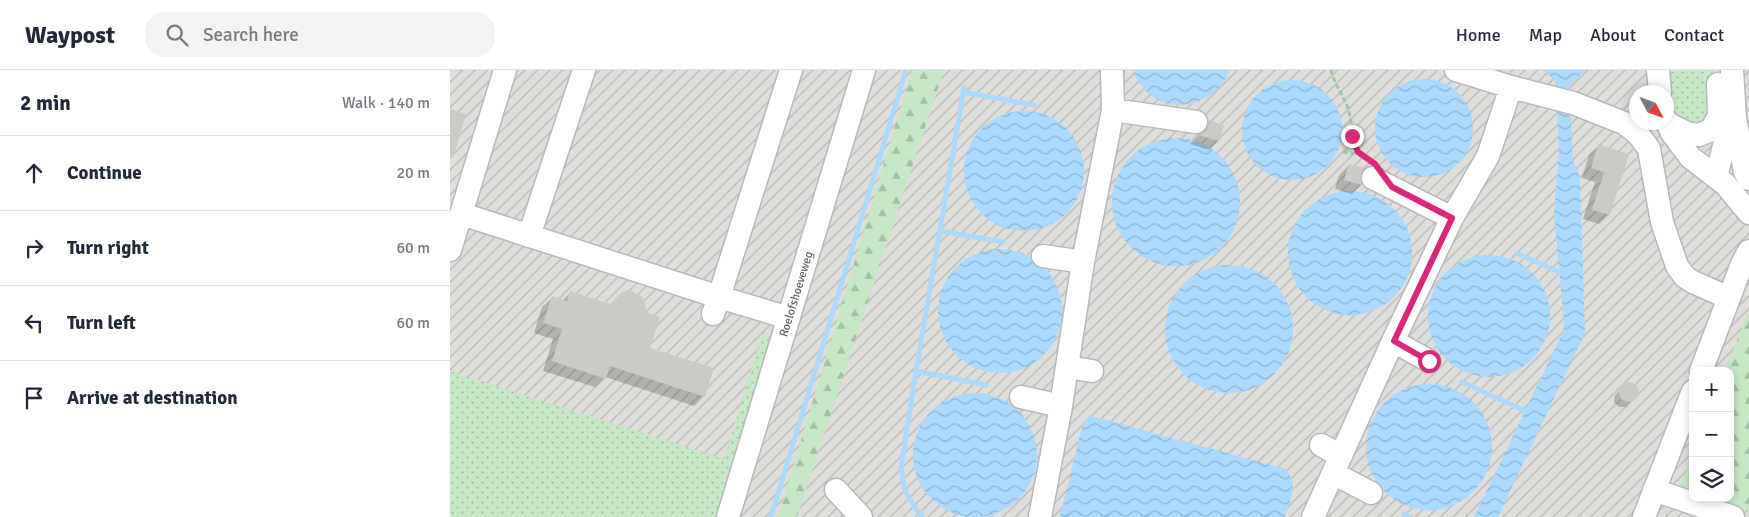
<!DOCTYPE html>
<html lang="en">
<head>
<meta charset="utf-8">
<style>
	body { margin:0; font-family:Signika,sans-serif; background:#f2f2f3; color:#1f2937 }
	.controls { position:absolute; right:15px; bottom:15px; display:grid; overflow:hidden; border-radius:10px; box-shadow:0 2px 8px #0003 }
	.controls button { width:45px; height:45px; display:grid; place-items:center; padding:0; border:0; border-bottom:1px solid #e0e1e3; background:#fff; color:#1f2937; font:25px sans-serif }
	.compass { position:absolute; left:1179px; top:15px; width:45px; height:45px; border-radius:50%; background:#fff; box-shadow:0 2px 8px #0003; rotate:131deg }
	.stop { position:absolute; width:15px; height:15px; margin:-11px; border:4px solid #db2777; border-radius:50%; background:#fff }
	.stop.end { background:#db2777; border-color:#fff; box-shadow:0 1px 5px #0008 }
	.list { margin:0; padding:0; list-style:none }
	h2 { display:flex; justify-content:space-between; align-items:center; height:65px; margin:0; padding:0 20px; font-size:21px }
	h2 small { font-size:16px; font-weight:400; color:#747a83 }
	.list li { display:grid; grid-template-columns:32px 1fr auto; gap:15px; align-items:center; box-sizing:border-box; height:75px; padding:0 20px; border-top:1px solid #e0e1e3 }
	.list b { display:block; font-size:19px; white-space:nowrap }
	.list em { font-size:16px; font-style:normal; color:#747a83 }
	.icon { flex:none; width:28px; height:28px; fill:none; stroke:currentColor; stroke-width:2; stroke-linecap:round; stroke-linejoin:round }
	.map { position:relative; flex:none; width:1299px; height:447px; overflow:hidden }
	header { display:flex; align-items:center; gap:30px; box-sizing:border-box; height:70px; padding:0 25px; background:#fff; border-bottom:1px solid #e0e1e3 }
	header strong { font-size:24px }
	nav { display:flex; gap:28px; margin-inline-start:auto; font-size:18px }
	.search { width:350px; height:45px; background:#f2f2f3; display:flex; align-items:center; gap:12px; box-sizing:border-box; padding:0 18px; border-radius:20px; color:#747a83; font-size:19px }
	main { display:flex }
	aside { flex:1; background:#fff }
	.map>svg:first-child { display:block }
	.industrial { fill:url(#industrial-furrows); fill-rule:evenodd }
	.grass { fill:url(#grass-dots) }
	.forest { fill:url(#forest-firs) }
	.water { fill:url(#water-waves) }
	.shadow { fill:#0003 }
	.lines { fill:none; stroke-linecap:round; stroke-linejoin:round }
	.stream { stroke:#aadaff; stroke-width:5 }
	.building { fill:#cccac5 }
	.minor-casing { stroke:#b5b8bc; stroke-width:25 }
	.path { stroke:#9cc7a9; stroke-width:3; stroke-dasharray:5 2.5; stroke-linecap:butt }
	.minor { stroke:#fff; stroke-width:22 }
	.route { stroke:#db2777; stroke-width:6 }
	.labels { text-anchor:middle; stroke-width:4; stroke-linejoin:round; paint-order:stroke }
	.street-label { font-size:12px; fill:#5f6368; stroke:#fff }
</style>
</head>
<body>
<header>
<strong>Waypost</strong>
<div class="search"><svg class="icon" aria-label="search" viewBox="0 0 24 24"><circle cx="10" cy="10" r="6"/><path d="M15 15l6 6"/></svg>Search here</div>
<nav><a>Home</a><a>Map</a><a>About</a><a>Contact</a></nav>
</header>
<main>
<aside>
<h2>2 min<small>Walk · 140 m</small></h2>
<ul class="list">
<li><svg class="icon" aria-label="ahead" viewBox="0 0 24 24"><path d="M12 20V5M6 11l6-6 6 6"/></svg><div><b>Continue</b></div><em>20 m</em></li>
<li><svg class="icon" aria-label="right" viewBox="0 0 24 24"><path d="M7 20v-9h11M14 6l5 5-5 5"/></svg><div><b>Turn right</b></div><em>60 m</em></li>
<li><svg class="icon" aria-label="left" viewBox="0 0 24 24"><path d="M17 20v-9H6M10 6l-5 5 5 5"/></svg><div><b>Turn left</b></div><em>60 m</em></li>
<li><svg class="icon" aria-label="arrive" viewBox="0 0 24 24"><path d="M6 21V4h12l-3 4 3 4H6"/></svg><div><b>Arrive at destination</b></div></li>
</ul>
</aside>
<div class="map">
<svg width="1299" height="447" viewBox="0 0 1299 447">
	<defs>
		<pattern id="industrial-furrows" width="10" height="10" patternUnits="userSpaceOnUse" patternTransform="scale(1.25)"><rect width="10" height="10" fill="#e0deda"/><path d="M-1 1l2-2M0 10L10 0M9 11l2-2" fill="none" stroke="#b9b8b5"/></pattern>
		<pattern id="grass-dots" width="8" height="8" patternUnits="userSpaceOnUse" patternTransform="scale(1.25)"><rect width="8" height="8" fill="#c5e8c5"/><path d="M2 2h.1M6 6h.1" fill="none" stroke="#a3c0a4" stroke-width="1.8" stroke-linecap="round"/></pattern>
		<pattern id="forest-firs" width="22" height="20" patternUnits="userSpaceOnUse" patternTransform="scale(1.25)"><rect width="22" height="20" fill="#c5e8c5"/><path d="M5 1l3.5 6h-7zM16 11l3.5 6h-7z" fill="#a3c0a4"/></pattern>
		<pattern id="water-waves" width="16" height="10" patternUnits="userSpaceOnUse" patternTransform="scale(1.25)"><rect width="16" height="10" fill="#aadaff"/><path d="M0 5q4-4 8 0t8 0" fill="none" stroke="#8eb4d2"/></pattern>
	</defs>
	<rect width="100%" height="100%" fill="#f1efe8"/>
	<path class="industrial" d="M0,0H1299V447H0ZM1186,22H1216V52H1186ZM1243,301H1280V428H1243Z"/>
	<path class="grass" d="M1218,0H1262V44L1249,56C1242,53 1233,51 1227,46C1213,38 1217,14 1218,0Z
		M313,260L318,273L319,280L269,447H0V301L274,389Z"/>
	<path class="forest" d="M462,0H494L347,447H328Z
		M1299,239V440L1266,428H1280V301H1275Z
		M1243,387V420L1230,415Z"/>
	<path class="water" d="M683,0H780C761,45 700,48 683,0Z
		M1094,0H1135L1119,16L1123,90L1130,108L1135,263L1048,447H1024L1113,262L1114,252L1104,144L1109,82L1106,21L1105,11Z
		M925 58a49 49 0 1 1 98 0a49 49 0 1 1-98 0Z
		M792 60a50 50 0 1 1 100 0a50 50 0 1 1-100 0Z
		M514 101a60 60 0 1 1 120 0a60 60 0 1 1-120 0Z
		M662 132a64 64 0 1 1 128 0a64 64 0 1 1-128 0Z
		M838 183a62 62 0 1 1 124 0a62 62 0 1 1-124 0Z
		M488 241a62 62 0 1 1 124 0a62 62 0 1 1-124 0Z
		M978 246a61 61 0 1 1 122 0a61 61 0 1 1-122 0Z
		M715 259a64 64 0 1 1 128 0a64 64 0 1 1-128 0Z
		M916 377a63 63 0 1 1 126 0a63 63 0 1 1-126 0Z
		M463 385a62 62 0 1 1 124 0a62 62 0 1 1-124 0Z
		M641,346L836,399C849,415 840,429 835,447H610L631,361L633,354Z"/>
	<path class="shadow" d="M759,51L768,71L759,80L740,74L748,66L749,61Z
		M1149,76L1178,85L1159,145L1149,154L1133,149L1145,112L1132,108L1139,85Z
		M899,95L909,108L911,115L902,124L885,119L889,105Z
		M120,223L199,279L254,326L244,336L155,307L145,317L93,301L103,269L84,263L92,237L102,228L112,231Z
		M1177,314L1183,315L1187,319V326L1175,337H1169L1164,332L1165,325Z"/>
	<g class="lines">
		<path class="stream" d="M513,22L584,35
			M490,161L553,172
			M1068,184L1109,202
			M466,301L536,315
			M1012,312L1075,341
			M954,444L961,447
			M321,447L456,0
			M473,447L468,442L455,421L451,398L466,301L514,18"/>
	</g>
	<path class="building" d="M0,39L16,44L3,88L0,87Z
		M759,50L774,55L769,71L748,65L757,60Z
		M1148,74L1179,84L1160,145L1142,140L1154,102L1141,98Z
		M899,94L915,98L911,103L910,108L912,115L894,110Z
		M180,220L191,226L195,233L196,242L210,247L200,278L264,298L255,327L160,296L156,309L102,291L112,259L93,253L102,226L117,231L120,221L160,234L172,222Z
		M1169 322a10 10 0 1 1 20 0a10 10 0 1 1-20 0Z"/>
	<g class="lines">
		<g class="minor-casing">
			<path id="minor" d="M1006,0L1061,17
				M1208,0L1210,22
				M1282,0L1285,48L1295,102L1299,109
				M663,40L746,52
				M1216,50L1222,63L1240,87L1275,114L1299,143
				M1219,54L1237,63L1249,65L1261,60L1269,46L1268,14
				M1266,107L1276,68L1285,48
				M923,108L1002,148
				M12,144L269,227L263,244
				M79,166L134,0
				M0,180L55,0
				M593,186L633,192
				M339,248L269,227L341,0
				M979,291L943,271L1002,148L1038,86L1061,17L1123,33L1174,53L1188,64L1199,79L1212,152L1227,196L1235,207L1243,212L1279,228
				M617,297L642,301
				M1251,301L1292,194L1299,181
				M571,327L611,336
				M871,375L891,386
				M883,403L921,423
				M386,420L411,447
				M1204,420L1283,447
				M278,447L414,0
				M590,447L611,336L633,192L663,40L662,0
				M863,447L943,271
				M1194,447L1243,321"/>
		</g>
		<path class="path" d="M881,0C885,17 897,29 900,46C903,58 900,71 907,81C910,84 916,87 919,90
			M893,82L902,84L908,82"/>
		<use href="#minor" class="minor"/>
	</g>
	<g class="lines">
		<path class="route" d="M902,66L908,82L925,94L942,117L1002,148L944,271L979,291"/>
	</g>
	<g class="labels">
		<g class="street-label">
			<text transform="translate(346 224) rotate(-73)" y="4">Roelofshoeveweg</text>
		</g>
	</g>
</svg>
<div class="controls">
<button>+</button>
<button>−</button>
<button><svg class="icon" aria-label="layers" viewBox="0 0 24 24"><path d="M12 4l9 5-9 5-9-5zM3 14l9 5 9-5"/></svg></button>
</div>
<svg class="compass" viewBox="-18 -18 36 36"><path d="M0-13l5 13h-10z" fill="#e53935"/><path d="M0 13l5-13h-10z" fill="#747a83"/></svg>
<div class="stop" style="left:979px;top:291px"></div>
<div class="stop end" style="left:902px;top:66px"></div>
</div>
</main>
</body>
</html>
